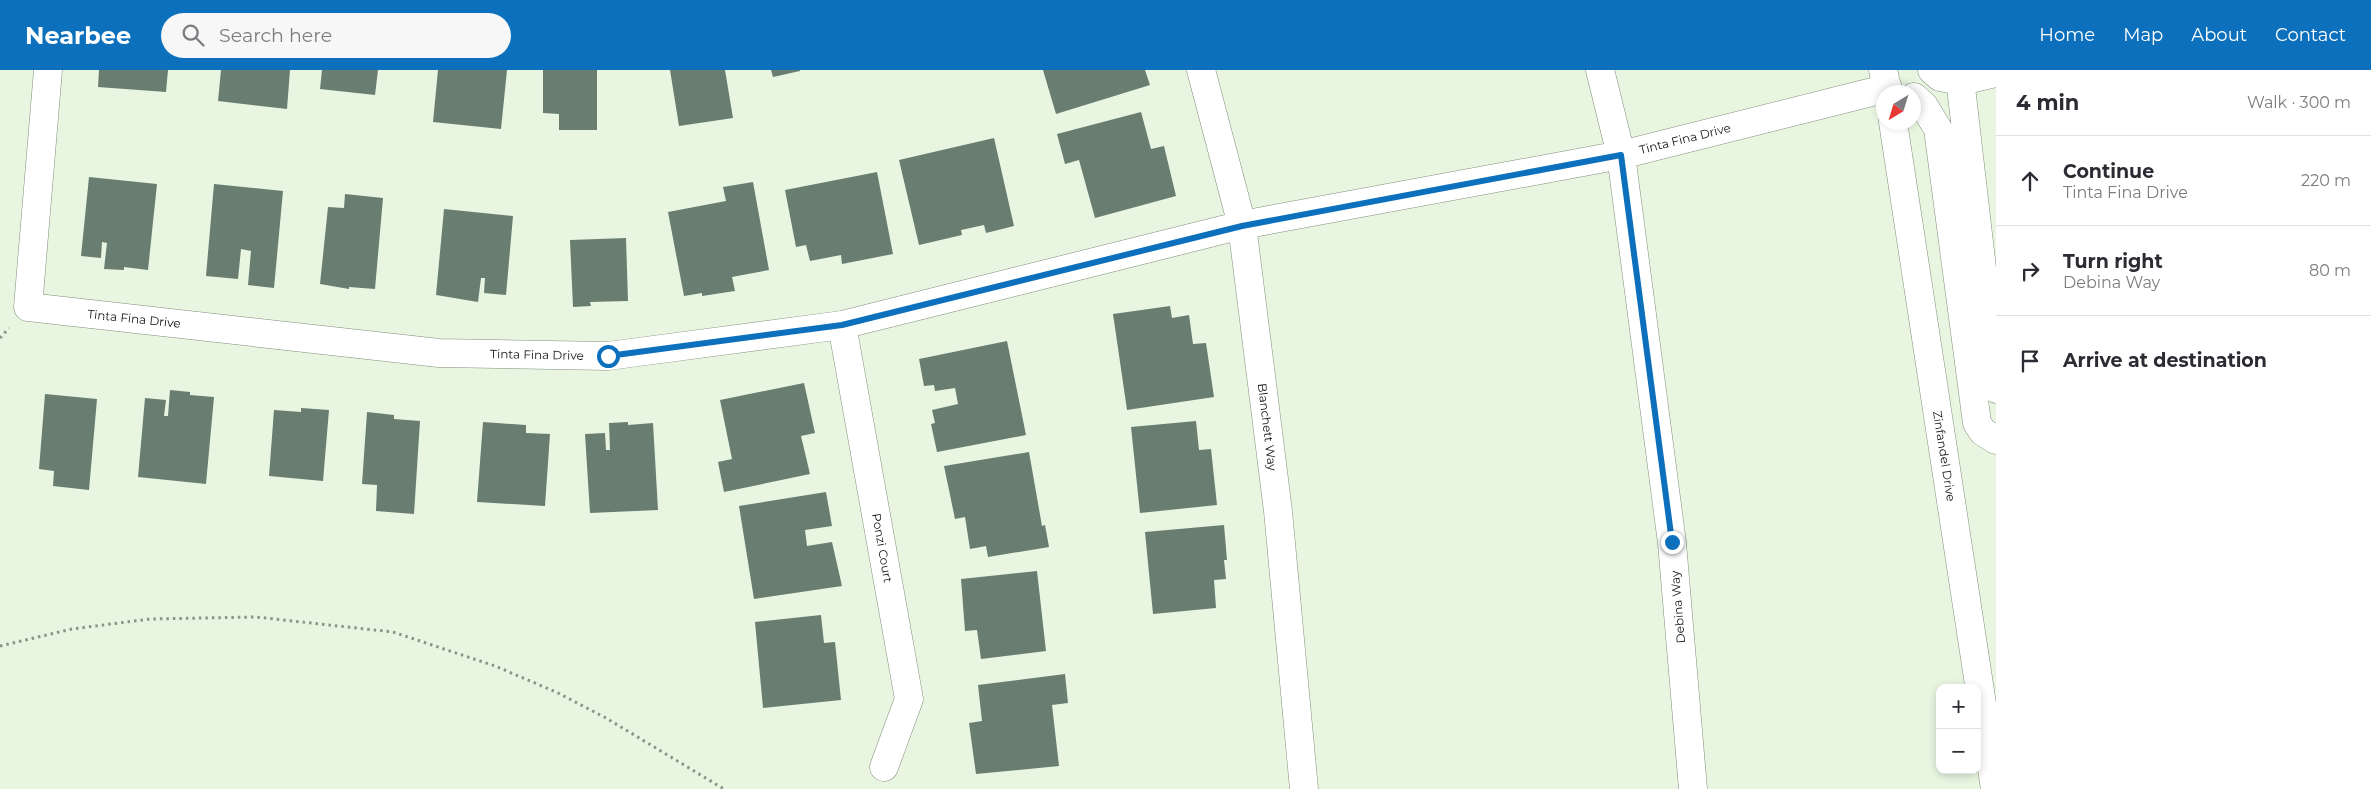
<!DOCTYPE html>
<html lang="en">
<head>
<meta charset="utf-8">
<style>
	body { margin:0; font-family:Montserrat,sans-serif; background:#f7f7f7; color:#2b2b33 }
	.controls { position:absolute; right:15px; bottom:15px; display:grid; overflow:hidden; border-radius:10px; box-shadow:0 2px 8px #0003 }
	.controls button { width:45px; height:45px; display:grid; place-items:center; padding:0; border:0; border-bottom:1px solid #e1e1e2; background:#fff; color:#2b2b33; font:25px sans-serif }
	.compass { position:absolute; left:1876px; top:15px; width:45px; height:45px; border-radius:50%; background:#fff; box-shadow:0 2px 8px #0003; rotate:218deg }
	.stop { position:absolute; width:15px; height:15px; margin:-11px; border:4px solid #0d70bc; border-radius:50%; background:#fff }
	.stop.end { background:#0d70bc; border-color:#fff; box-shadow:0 1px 5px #0008 }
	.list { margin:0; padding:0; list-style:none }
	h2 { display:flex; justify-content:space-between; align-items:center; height:65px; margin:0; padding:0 20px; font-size:21px }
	h2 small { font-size:16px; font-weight:400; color:#7c7c81 }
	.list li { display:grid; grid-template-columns:32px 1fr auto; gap:15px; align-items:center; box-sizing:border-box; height:90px; padding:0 20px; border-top:1px solid #e1e1e2 }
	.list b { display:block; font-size:19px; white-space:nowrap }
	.list p { margin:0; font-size:16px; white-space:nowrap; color:#7c7c81 }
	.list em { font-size:16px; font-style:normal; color:#7c7c81 }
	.icon { flex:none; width:28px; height:28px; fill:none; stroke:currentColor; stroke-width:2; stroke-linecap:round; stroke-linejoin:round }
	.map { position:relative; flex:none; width:1996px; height:719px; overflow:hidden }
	header { display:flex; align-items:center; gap:30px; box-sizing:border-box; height:70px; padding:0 25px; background:#0d70bc; color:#fff }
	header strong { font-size:24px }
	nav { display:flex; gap:28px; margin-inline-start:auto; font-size:18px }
	.search { width:350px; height:45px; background:#f7f7f7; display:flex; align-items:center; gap:12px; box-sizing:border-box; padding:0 18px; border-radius:28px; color:#7c7c81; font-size:19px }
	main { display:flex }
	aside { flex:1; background:#fff }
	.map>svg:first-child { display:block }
	.building { fill:#697d70 }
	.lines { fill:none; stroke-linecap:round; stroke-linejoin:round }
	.minor-casing { stroke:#828e7b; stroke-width:29 }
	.tertiary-casing { stroke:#828e7b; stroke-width:29 }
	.path { stroke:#8b9485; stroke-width:3; stroke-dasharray:2.5 4; stroke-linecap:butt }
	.minor { stroke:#fff; stroke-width:28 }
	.tertiary { stroke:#fff; stroke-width:28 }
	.route { stroke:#0d70bc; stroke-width:6 }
	.labels { text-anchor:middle; stroke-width:4.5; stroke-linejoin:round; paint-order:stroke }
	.street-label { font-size:12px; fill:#141811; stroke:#fff }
</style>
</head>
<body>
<header>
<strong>Nearbee</strong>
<div class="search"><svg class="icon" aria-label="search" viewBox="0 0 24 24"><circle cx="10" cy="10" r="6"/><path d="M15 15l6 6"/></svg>Search here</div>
<nav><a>Home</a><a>Map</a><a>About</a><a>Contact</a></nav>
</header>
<main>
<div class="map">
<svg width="1996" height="719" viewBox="0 0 1996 719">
	<rect width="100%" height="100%" fill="#e8f6e1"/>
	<path class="building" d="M99,0H168L166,22L98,17Z
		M221,0H290L287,39L218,31Z
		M322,0H378L375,25L320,19Z
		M438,0H507L501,59L433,52Z
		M543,0H597V60H559V44L543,43Z
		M670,0H725L733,48L679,56Z
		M771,0H800V1L773,7Z
		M1043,0H1145L1150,15L1056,44Z
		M1141,42L1151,79L1164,76L1176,126L1095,148L1079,90L1065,94L1057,64Z
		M994,68L1014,156L986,163L984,155L961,160L962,165L919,175L899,90Z
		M877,102L893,184L842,194L841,185L810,191L806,175L796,177L785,120Z
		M89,107L157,114L148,200L124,197V200L104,199L107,173L102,172L101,188L81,186Z
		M753,112L769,200L732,207L735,221L702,226V223L684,226L668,142L726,131L723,117Z
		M214,114L283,121L274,218L248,215L251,181L241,179L238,209L206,206Z
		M345,124L383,128L375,219L349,217V219L320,214L328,137L344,138Z
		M444,139L513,146L506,225L484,223L485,208H481L478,232L436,225Z
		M626,168L628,231L590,232L591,236L573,237L570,170Z
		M1170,236L1172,248L1189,245L1193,274L1206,273L1214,327L1127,340L1113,244Z
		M1007,271L1026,365L937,382L931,354L935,353L932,340L958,334L955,318L935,321L934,315L924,316L919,289Z
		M804,313L815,363L801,366L810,404L724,422L718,392L732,389L720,330Z
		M170,320L190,322V325L214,327L206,414L138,407L145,328L166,330L164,346H168Z
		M45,324L97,329L89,420L53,416L54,401L39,399Z
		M301,338L329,340L323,411L269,406L274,340L301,342Z
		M367,342L394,345V349L420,351L414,444L376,441L377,415L362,414Z
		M1196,351L1199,380L1211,379L1217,435L1140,443L1131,357Z
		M483,352L526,355V363L550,364L545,436L477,432Z
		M628,352V355L653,353L658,440L590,443L585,364L605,363L606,380H610L609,353Z
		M1029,382L1042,456L1045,455L1049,477L988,487L986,476L970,479L965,447L955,449L944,396Z
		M826,422L832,456L805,460L807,476L832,472L842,516L754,529L739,436Z
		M1224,455L1227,490H1224L1226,509L1214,510L1216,538L1153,544L1145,462Z
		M1037,501L1046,581L981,589L977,560L965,561L961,509Z
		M821,545L824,573L835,572L841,630L763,638L755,552Z
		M1065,604L1068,633L1052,635L1059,696L976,704L969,653L982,651L978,615Z"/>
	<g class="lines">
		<g class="minor-casing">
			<path id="minor" d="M48,0L28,237L439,283L608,286L842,255L1242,155L1621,85L1888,18
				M1201,0L1242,155L1278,441L1304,719
				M1600,0L1621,85L1672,473L1693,719
				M1961,11L1996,3
				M842,255L909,629L884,697"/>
		</g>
		<g class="tertiary-casing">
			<path id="tertiary" d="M1883,0L1888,22
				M1932,0L1940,7L1961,11
				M1959,0L1996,319
				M1914,27L1924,36L1938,59L1977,353L1983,362L1996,370
				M1893,52L1995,719"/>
		</g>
		<path class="path" d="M0,268L9,258
			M0,576L72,559L150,549L256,547L393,562L495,596L556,622L606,648L724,719"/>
		<use href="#minor" class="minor"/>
		<use href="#tertiary" class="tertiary"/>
	</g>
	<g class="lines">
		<path class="route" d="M608,286L842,255L1242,156L1621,85L1672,472"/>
	</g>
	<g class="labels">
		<g class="street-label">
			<text transform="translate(1685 69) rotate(-14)" y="4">Tinta Fina Drive</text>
			<text transform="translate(134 249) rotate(6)" y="4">Tinta Fina Drive</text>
			<text transform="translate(537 285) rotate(1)" y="4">Tinta Fina Drive</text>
			<text transform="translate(1267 357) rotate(83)" y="4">Blanchett Way</text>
			<text transform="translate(1944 386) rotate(81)" y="4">Zinfandel Drive</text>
			<text transform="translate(882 478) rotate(80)" y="4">Ponzi Court</text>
			<text transform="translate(1678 537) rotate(-95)" y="4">Debina Way</text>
		</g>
	</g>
</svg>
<div class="controls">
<button>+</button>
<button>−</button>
</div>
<svg class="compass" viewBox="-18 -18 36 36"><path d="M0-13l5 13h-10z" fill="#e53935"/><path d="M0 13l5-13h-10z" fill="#7c7c81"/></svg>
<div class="stop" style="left:608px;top:286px"></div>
<div class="stop end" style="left:1672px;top:472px"></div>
</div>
<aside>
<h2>4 min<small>Walk · 300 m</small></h2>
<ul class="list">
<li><svg class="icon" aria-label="ahead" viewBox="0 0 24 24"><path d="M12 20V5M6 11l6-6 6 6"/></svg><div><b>Continue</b><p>Tinta Fina Drive</p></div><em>220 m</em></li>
<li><svg class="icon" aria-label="right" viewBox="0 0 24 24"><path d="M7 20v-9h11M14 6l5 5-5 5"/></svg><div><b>Turn right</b><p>Debina Way</p></div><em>80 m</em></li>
<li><svg class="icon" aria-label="arrive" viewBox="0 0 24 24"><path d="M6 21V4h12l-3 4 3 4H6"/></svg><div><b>Arrive at destination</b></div></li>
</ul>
</aside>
</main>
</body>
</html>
